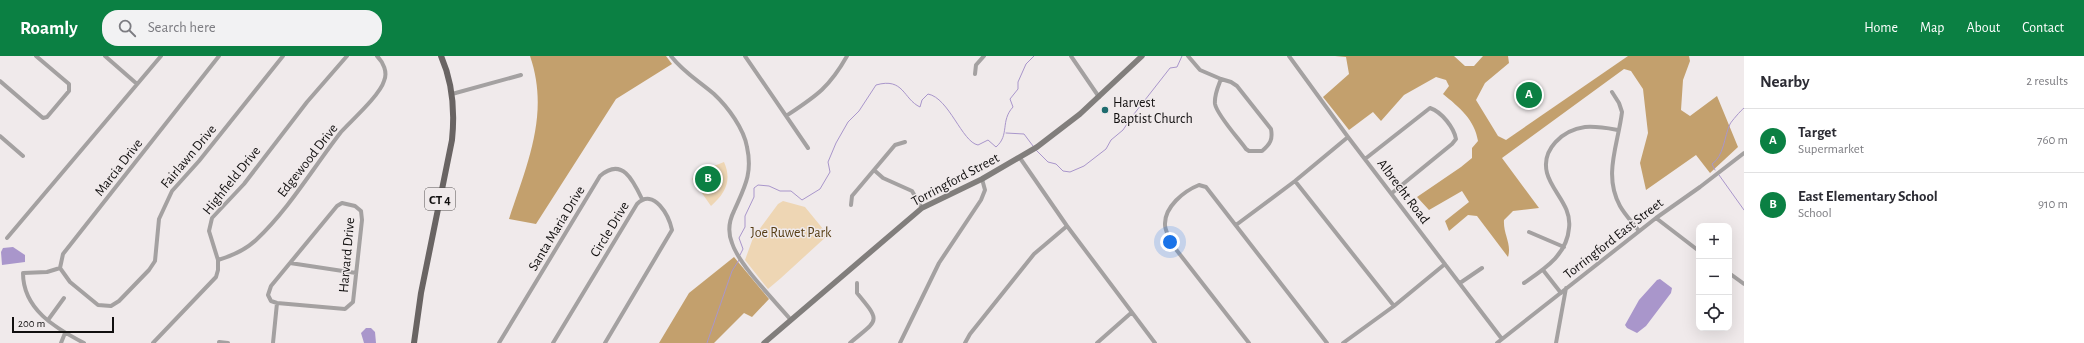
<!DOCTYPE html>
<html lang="en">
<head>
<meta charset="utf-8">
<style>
	body { margin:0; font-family:"Alegreya Sans",sans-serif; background:#f2f2f3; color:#2b2b33 }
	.controls { position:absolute; right:12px; bottom:12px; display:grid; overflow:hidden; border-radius:8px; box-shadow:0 4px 16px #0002 }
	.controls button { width:36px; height:36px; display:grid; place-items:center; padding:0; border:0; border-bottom:1px solid #e1e1e2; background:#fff; color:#2b2b33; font:20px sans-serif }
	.scale { position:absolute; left:12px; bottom:10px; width:102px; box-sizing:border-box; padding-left:4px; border:2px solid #110f0f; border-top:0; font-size:11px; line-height:14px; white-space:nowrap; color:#110f0f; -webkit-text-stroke:3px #f0eaeb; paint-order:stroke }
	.you { position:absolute; left:1170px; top:186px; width:14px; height:14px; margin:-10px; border:3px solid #fff; border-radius:50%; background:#1a73e8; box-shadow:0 0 0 6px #1a73e833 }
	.badge { display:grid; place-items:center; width:26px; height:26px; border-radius:50%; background:#0b8043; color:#fff; font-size:13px; font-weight:700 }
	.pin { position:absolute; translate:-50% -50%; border:2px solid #fff; box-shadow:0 1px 4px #0006 }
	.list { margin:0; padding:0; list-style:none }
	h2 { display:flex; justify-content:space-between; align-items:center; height:52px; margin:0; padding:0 16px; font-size:17px }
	h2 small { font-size:13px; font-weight:400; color:#7c7c81 }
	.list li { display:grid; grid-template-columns:26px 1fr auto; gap:12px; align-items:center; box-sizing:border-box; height:64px; padding:0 16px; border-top:1px solid #e1e1e2 }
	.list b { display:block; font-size:15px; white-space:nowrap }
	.list p { margin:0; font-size:13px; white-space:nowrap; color:#7c7c81 }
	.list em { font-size:13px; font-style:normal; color:#7c7c81 }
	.icon { flex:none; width:22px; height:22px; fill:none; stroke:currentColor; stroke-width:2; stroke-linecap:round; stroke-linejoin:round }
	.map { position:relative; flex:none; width:1744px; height:287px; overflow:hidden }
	header { display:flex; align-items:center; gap:24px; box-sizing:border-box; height:56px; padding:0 20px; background:#0b8043; color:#fff }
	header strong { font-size:19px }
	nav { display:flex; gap:22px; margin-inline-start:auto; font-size:14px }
	.search { width:280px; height:36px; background:#f2f2f3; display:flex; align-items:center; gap:10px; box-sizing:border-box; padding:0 14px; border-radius:16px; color:#7c7c81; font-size:15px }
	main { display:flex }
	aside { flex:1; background:#fff }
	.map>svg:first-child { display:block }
	.green { fill:#eed6b4 }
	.forest { fill:#c3a06d }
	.water { fill:#a996cb }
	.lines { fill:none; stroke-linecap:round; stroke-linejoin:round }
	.stream { stroke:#a996cb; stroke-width:1 }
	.street { stroke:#a4a1a1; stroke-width:4 }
	.secondary { stroke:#817e7c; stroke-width:5.5 }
	.primary { stroke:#696463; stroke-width:6 }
	.poi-dot { fill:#1f6b6e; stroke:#f0eaeb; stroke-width:1.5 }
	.labels { text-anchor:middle; stroke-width:3; stroke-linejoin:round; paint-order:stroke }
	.shield { fill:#f0eaeb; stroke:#545151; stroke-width:1 }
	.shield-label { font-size:13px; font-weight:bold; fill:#110f0f }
	.poi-label { font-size:14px; fill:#110f0f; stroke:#f0eaeb; text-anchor:start }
	.street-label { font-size:14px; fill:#110f0f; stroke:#f0eaeb }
	.park-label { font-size:14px; fill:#573e15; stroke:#f0eaeb }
</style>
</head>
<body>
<header>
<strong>Roamly</strong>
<div class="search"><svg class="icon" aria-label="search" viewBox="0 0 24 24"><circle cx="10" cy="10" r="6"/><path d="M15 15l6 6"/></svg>Search here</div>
<nav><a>Home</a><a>Map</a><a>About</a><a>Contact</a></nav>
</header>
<main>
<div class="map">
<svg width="1744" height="287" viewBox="0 0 1744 287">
	<rect width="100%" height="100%" fill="#f0eaeb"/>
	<path class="green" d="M724,106C732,124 726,137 711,150L692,123L696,117Z
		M783,145L805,151L828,179L781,222L768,233L745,204L753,182L778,148Z"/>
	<path class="forest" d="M530,0H666L672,8L616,43L536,168L509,163C527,108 550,58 530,0Z
		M1335,0H1454L1465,10H1474L1483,0H1508L1509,7L1485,27L1476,44L1498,80L1506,84L1628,0H1689L1690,5L1683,24L1681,54L1690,60L1717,40L1738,91L1710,117L1696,99L1646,134L1640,107L1648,77L1643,33L1631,15L1624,13L1502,102L1539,152L1513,155L1504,164C1503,178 1512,188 1508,201L1477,160L1468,159L1449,175L1445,165L1469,146L1462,135L1429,154L1417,141L1461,111L1472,102V92L1478,85C1475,64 1459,51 1443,38L1449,30L1446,24L1436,21L1404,39L1381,65L1373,56L1349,74L1323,41L1349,18L1346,1Z
		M734,201L769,243L752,261L744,257L714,287H659L689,237Z"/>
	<path class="water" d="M13,191L25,199V206L2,209L1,196L3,192Z
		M1660,223L1672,232L1671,237L1646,270L1637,277L1627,272L1625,269L1639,244L1657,224Z
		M366,272H371L375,276L376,287H364L361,277Z"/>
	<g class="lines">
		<path class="stream" d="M1134,58L1170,12L1177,11L1182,0
			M1006,77L1024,78L1033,90
			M1036,94L1048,106L1056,108L1063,115L1070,116L1084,110L1106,93L1111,84L1123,74L1131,62
			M1715,114L1712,108C1724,100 1724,81 1730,68C1731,66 1741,54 1744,52
			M1719,119L1744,154
			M740,199L743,193L739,182L745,171V160L754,141V132L758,129L769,130L780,135H791L802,144L820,133L830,116L828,106L836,87L848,66L859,55L876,29C904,21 903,43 920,51L922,44L928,38C949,42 962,86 978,89L988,84L996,91C1010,79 1000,65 1013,51L1010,43L1018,33V26L1026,8L1034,0
			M707,287L732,215L739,204"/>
		<path class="street" d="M105,0L137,28
			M219,0L63,198L60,212L70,226L98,249L111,250L119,245L149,214L155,205L159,163L172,135L199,105L283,0
			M671,0C683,16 699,25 714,38C728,51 744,73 747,91C753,118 744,132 734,155C729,165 728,177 732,187C739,209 775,245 791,264
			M745,0L808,92
			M1071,0L1099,41
			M1188,0L1200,14L1221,23
			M1289,0L1348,81L1502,283
			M975,18L976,9L984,0
			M1221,23L1231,26L1237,30L1271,73C1273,84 1270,88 1262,95H1249L1246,93C1239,83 1217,59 1215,48C1214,39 1218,31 1221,23Z
			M0,25L43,62L47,61L69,35V28L36,0
			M1612,36L1619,47L1622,56C1618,89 1603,119 1620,150C1625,159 1633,167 1639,175
			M452,38L521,19
			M786,60C816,40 829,32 847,0
			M0,80L23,100
			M1020,102L1067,170L1155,287
			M1365,103L1430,52C1442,56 1454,72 1456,83L1452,88L1392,137
			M874,114L883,122L912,135L922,152
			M1295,125L1394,250
			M342,147L355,150L361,155L362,164L353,246L345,253L277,247L271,245L268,239L271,230L337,150Z
			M851,149L852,140L895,89L905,86
			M1656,162L1699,195
			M1236,169L1295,125L1348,81
			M1529,176L1564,191
			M7,182L161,0
			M218,204C232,200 245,194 256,184C289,153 313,112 341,76C352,64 380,39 384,25C388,16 383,6 377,0
			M290,207L356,217
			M60,212L47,216L23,217C23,253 55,272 84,287
			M1543,214L1561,237
			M1729,217L1744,228
			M1460,227L1482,212
			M1524,227C1544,213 1567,199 1569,172C1572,150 1552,136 1547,117C1541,93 1563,74 1585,71C1597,70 1607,72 1618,74
			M48,264L64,242
			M219,286L228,287
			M61,287L65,277
			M153,287L216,221L218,214V204L209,175L212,162L244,128L307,46L347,0
			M273,287L277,247
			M499,287L600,120C622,101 633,124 642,143
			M553,287L637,148C654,131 669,160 672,174L605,287
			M850,287C878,263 882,267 857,237V227
			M900,287L939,207L981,144L985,134L982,123
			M965,287L970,278L1034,198L1067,170
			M1097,287L1131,257
			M1249,287L1171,187C1169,181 1165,174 1165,169C1164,151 1184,135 1199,129L1206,131L1327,287
			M1343,287L1394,250L1445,208
			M1497,287L1656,162L1700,131L1744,97
			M1556,287L1566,232"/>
		<path class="secondary" d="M764,287L922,152L982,123L1037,91L1080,58L1142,0"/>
		<path class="primary" d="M414,287L421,237L452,84C455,55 453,27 441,0"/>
	</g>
	<circle class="poi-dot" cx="1105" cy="54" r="4"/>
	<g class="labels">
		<rect class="shield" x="425" y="132" width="30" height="22" rx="3"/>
		<g class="shield-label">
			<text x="440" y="148">CT 4</text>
		</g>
		<g class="poi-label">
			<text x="1113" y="51">Harvest<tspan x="1113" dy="16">Baptist Church</tspan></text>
		</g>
		<g class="street-label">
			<text transform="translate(188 100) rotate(-50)" y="5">Fairlawn Drive</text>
			<text transform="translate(307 104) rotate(-52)" y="5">Edgewood Drive</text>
			<text transform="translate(118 111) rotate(-52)" y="5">Marcia Drive</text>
			<text transform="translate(955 123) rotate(-28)" y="5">Torringford Street</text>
			<text transform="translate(231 124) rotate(-51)" y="5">Highfield Drive</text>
			<text transform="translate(1404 135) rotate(53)" y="5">Albrecht Road</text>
			<text transform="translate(556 172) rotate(-59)" y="5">Santa Maria Drive</text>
			<text transform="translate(609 173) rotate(-59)" y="5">Circle Drive</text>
			<text transform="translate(1613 182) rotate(-38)" y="5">Torringford East Street</text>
			<text transform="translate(346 199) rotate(-85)" y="5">Harvard Drive</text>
		</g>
		<g class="park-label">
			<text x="791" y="181">Joe Ruwet Park</text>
		</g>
	</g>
</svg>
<div class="controls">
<button>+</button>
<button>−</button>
<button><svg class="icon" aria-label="locate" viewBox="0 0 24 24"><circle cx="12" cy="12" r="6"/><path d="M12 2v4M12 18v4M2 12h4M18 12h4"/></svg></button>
</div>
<div class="scale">200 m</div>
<div class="you"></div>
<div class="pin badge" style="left:1529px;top:39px">A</div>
<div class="pin badge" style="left:708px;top:123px">B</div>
</div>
<aside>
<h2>Nearby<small>2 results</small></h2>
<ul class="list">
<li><span class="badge">A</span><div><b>Target</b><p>Supermarket</p></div><em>760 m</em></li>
<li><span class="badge">B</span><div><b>East Elementary School</b><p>School</p></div><em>910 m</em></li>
</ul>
</aside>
</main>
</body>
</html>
